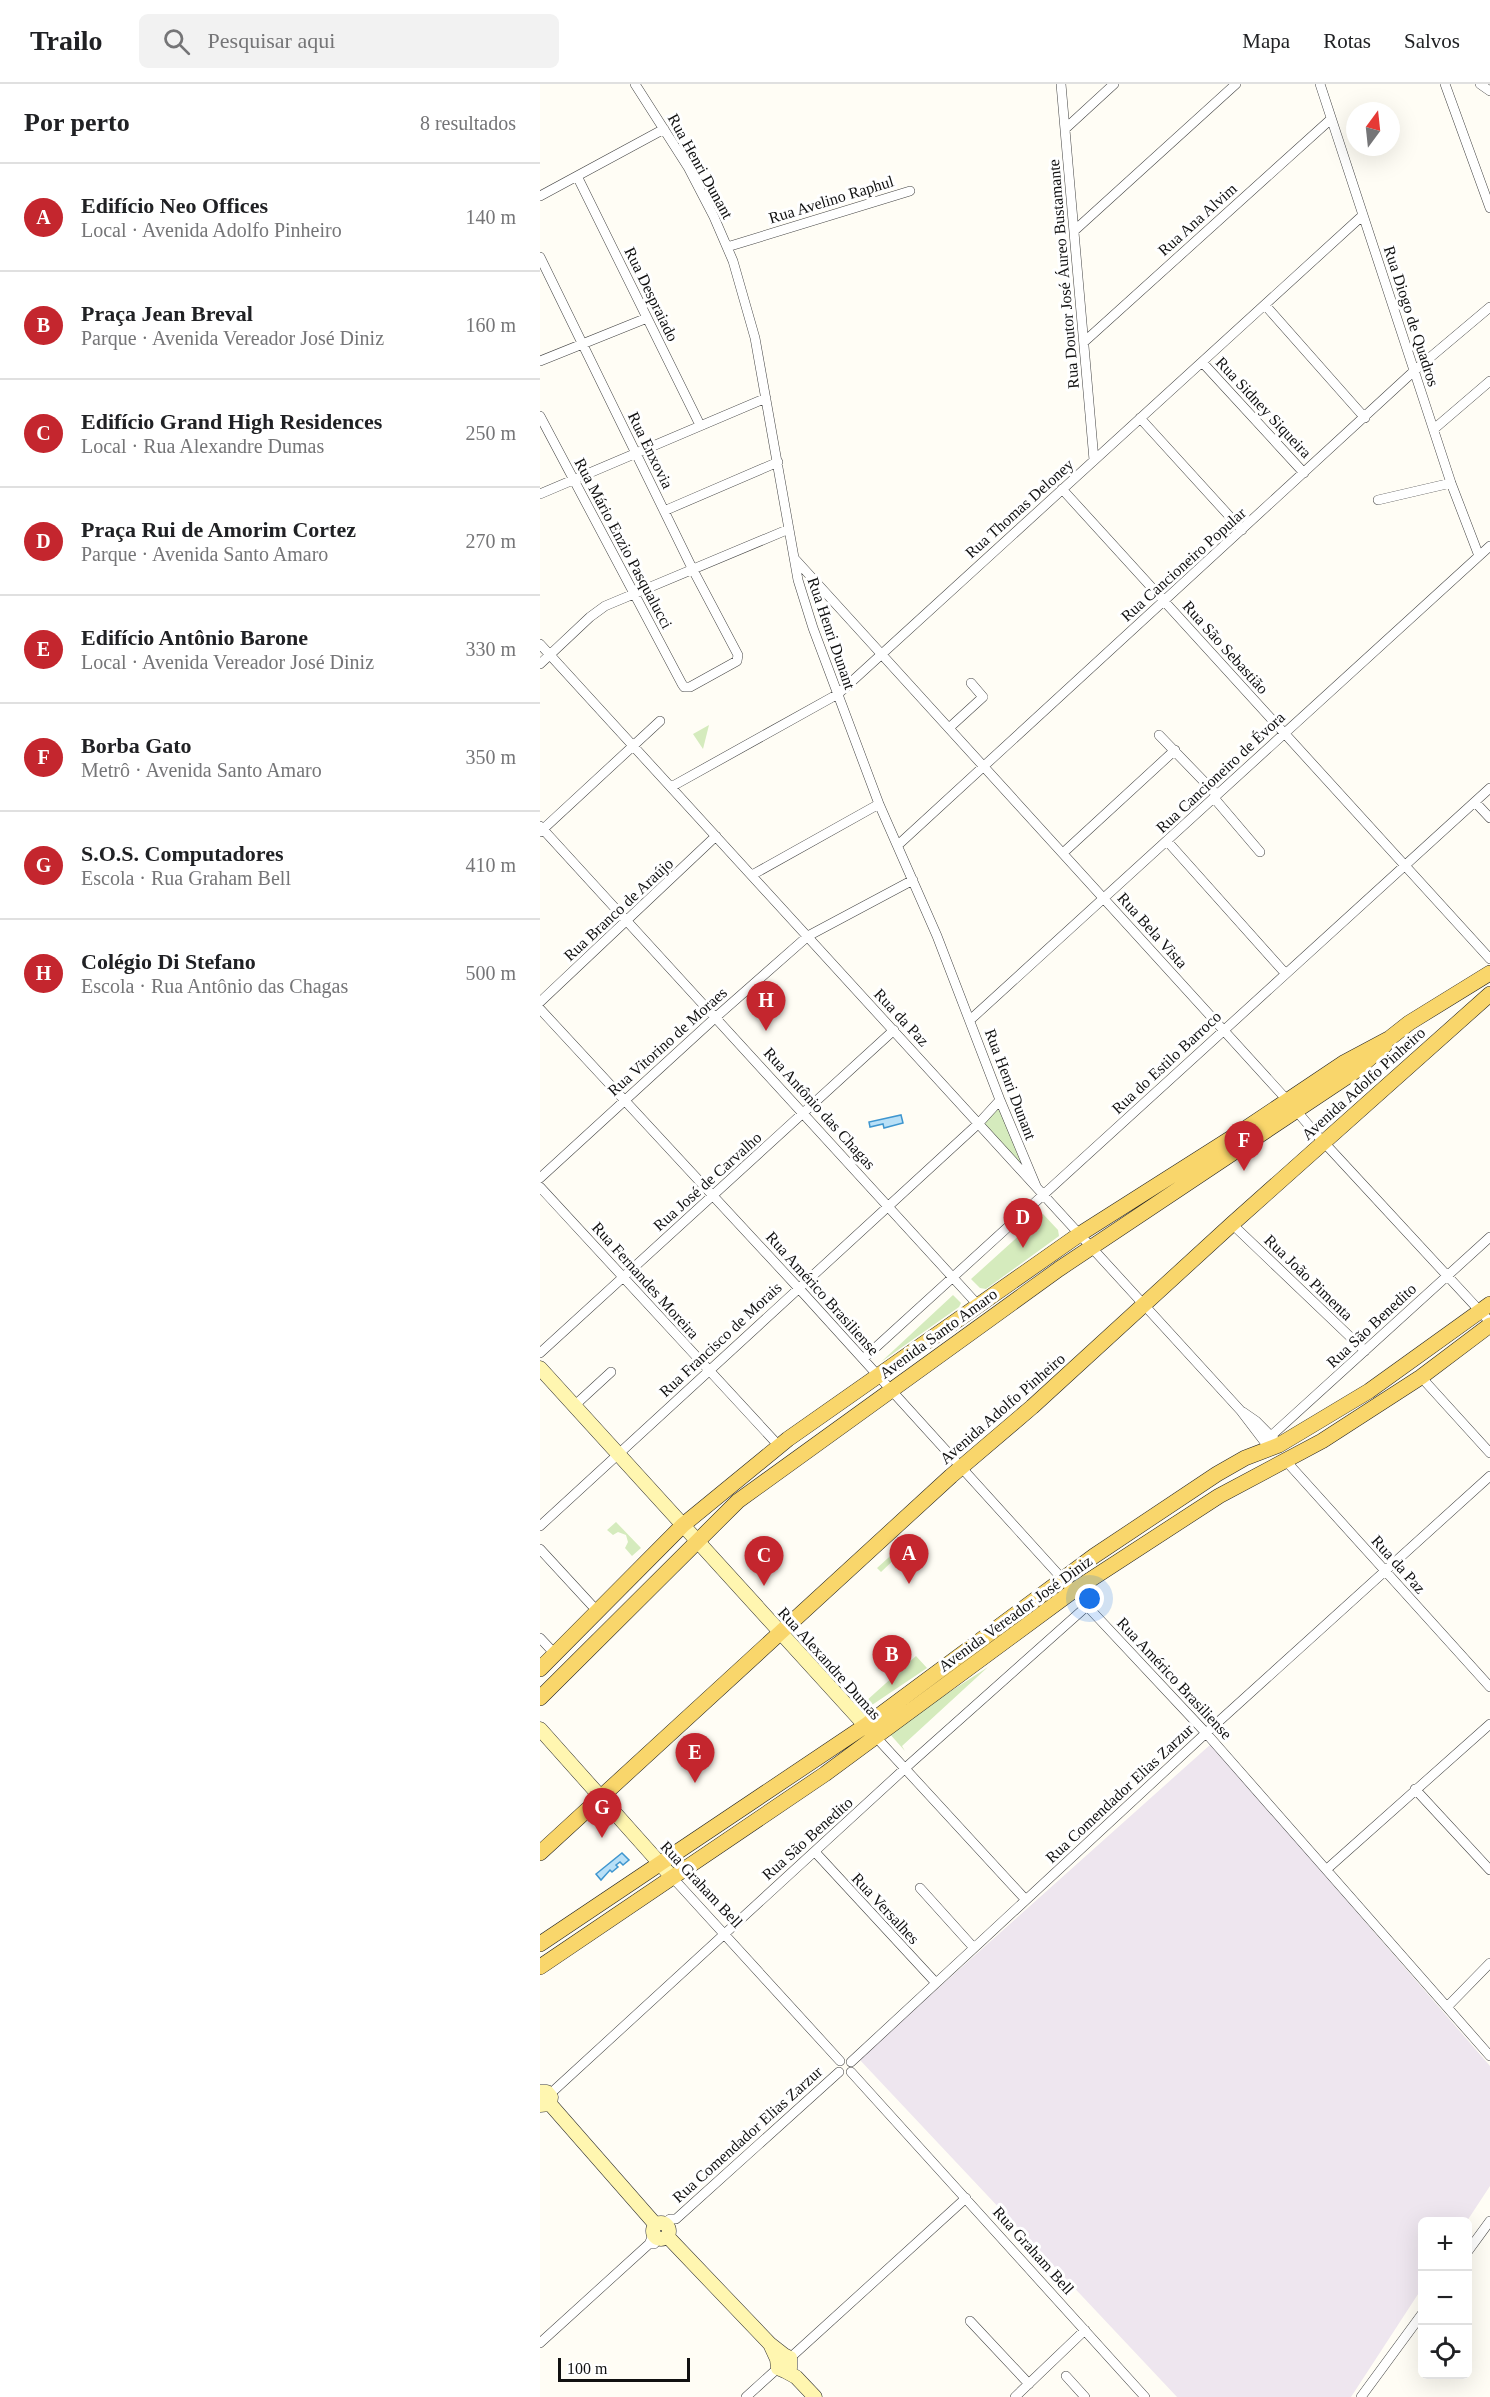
<!DOCTYPE html>
<html lang="pt">
<head>
<meta charset="utf-8">
<style>
	body { margin:0; font-family:"Times New Roman",serif; background:#f2f2f2; color:#202124 }
	.controls { position:absolute; right:18px; bottom:18px; display:grid; overflow:hidden; border-radius:9px; box-shadow:0 6px 24px #0002 }
	.controls button { width:54px; height:54px; display:grid; place-items:center; padding:0; border:0; border-bottom:2px solid #e0e0e0; background:#fff; color:#202124; font:30px sans-serif }
	.compass { position:absolute; left:806px; top:18px; width:54px; height:54px; border-radius:50%; background:#fff; box-shadow:0 6px 24px #0002; rotate:15deg }
	.scale { position:absolute; left:18px; bottom:15px; width:132px; box-sizing:border-box; padding-left:6px; border:3px solid #111; border-top:0; font-size:16px; line-height:21px; white-space:nowrap; color:#111; -webkit-text-stroke:4px #fff; paint-order:stroke }
	.you { position:absolute; left:550px; top:1515px; width:21px; height:21px; margin:-15px; border:4px solid #fff; border-radius:50%; background:#1a73e8; box-shadow:0 0 0 9px #1a73e833 }
	.badge { display:grid; place-items:center; width:39px; height:39px; border-radius:50%; background:#c4262e; color:#fff; font-size:20px; font-weight:700 }
	.pin { position:absolute; translate:-50% -50px; filter:drop-shadow(0 2px 3px #0008) }
	.pin::after { content:''; position:absolute; top:32px; width:21px; height:18px; background:inherit; clip-path:polygon(0 0,100% 0,50% 100%) }
	.list { margin:0; padding:0; list-style:none }
	h2 { display:flex; justify-content:space-between; align-items:center; height:78px; margin:0; padding:0 24px; font-size:26px }
	h2 small { font-size:20px; font-weight:400; color:#757577 }
	.list li { display:grid; grid-template-columns:39px 1fr auto; gap:18px; align-items:center; box-sizing:border-box; height:108px; padding:0 24px; border-top:2px solid #e0e0e0 }
	.list b { display:block; font-size:22px; white-space:nowrap }
	.list p { margin:0; font-size:20px; white-space:nowrap; color:#757577 }
	.list em { font-size:20px; font-style:normal; color:#757577 }
	.icon { flex:none; width:33px; height:33px; fill:none; stroke:currentColor; stroke-width:2; stroke-linecap:round; stroke-linejoin:round }
	.map { position:relative; flex:none; width:950px; height:2313px; overflow:hidden }
	header { display:flex; align-items:center; gap:36px; box-sizing:border-box; height:84px; padding:0 30px; background:#fff; border-bottom:2px solid #e0e0e0 }
	header strong { font-size:28px }
	nav { display:flex; gap:33px; margin-inline-start:auto; font-size:21px }
	.search { width:420px; height:54px; background:#f2f2f2; display:flex; align-items:center; gap:15px; box-sizing:border-box; padding:0 21px; border-radius:9px; color:#757577; font-size:22px }
	main { display:flex }
	aside { flex:1; background:#fff }
	.map>svg:first-child { display:block }
	.industrial { fill:#eee6ef }
	.green { fill:#d5ebbd }
	.water { fill:#b9e0f7; stroke:#3f96cf; stroke-width:1.5 }
	.lines { fill:none; stroke-linecap:round; stroke-linejoin:round }
	.street-casing { stroke:#444; stroke-width:10 }
	.secondary-casing { stroke:#333; stroke-width:15 }
	.primary-casing { stroke:#222; stroke-width:16 }
	.street { stroke:#fff; stroke-width:9 }
	.secondary { stroke:#fff6b0; stroke-width:14 }
	.primary { stroke:#f9d66b; stroke-width:15 }
	.labels { text-anchor:middle; stroke-width:6; stroke-linejoin:round; paint-order:stroke }
	.street-label { font-size:16px; fill:#111; stroke:#fff }
</style>
</head>
<body>
<header>
<strong>Trailo</strong>
<div class="search"><svg class="icon" aria-label="search" viewBox="0 0 24 24"><circle cx="10" cy="10" r="6"/><path d="M15 15l6 6"/></svg>Pesquisar aqui</div>
<nav><a>Mapa</a><a>Rotas</a><a>Salvos</a></nav>
</header>
<main>
<aside>
<h2>Por perto<small>8 resultados</small></h2>
<ul class="list">
<li><span class="badge">A</span><div><b>Edifício Neo Offices</b><p>Local · Avenida Adolfo Pinheiro</p></div><em>140 m</em></li>
<li><span class="badge">B</span><div><b>Praça Jean Breval</b><p>Parque · Avenida Vereador José Diniz</p></div><em>160 m</em></li>
<li><span class="badge">C</span><div><b>Edifício Grand High Residences</b><p>Local · Rua Alexandre Dumas</p></div><em>250 m</em></li>
<li><span class="badge">D</span><div><b>Praça Rui de Amorim Cortez</b><p>Parque · Avenida Santo Amaro</p></div><em>270 m</em></li>
<li><span class="badge">E</span><div><b>Edifício Antônio Barone</b><p>Local · Avenida Vereador José Diniz</p></div><em>330 m</em></li>
<li><span class="badge">F</span><div><b>Borba Gato</b><p>Metrô · Avenida Santo Amaro</p></div><em>350 m</em></li>
<li><span class="badge">G</span><div><b>S.O.S. Computadores</b><p>Escola · Rua Graham Bell</p></div><em>410 m</em></li>
<li><span class="badge">H</span><div><b>Colégio Di Stefano</b><p>Escola · Rua Antônio das Chagas</p></div><em>500 m</em></li>
</ul>
</aside>
<div class="map">
<svg width="950" height="2313" viewBox="0 0 950 2313">
	<rect width="100%" height="100%" fill="#fffdf5"/>
	<path class="industrial" d="M671,1660L950,1982V2102L927,2137L882,2138V2204L811,2313H637L319,1975Z"/>
	<path class="green" d="M169,641L163,665L153,650Z
		M460,1020L484,1086L442,1040Z
		M503,1130L518,1146L519,1152L446,1205L440,1204L431,1195Z
		M413,1211L421,1219L419,1223L341,1278Z
		M76,1438L101,1464L92,1472L85,1464L88,1458L86,1451L78,1448L73,1451L67,1446Z
		M358,1465L361,1469L341,1488L337,1484Z
		M376,1572L387,1584L329,1623L325,1618Z
		M448,1583L362,1662L365,1667L348,1648Z"/>
	<path class="water" d="M361,1031L363,1039L344,1044L343,1040L330,1043L329,1038Z
		M82,1769L89,1776L83,1781L80,1778L76,1781L78,1783L72,1788L70,1786L61,1796L56,1790Z"/>
	<g class="lines">
		<g class="street-casing">
			<path id="street" d="M95,0L148,83L174,133L193,177L215,254L258,496L273,544L339,720L397,852L460,1016L496,1102
				M521,0L554,376
				M780,0L911,399L939,472
				M905,0L950,124
				M940,0L950,7
				M525,45L574,0
				M37,92L160,341
				M0,112L124,45
				M534,147L696,0
				M187,163L370,107
				M0,173L152,484L198,571L197,577L150,603H144L142,600L0,332
				M725,221L825,334
				M544,258L791,35
				M0,277L107,234
				M662,278L764,389
				M600,334L702,446
				M894,345L950,297
				M522,405L950,875
				M0,410L226,314
				M838,416L911,399
				M124,427L238,378
				M254,474L747,1016L778,1052L950,1238
				M0,560L701,1327L730,1365
				M0,580L50,533L65,522L249,445
				M409,644L443,613L431,599
				M619,651L677,711
				M131,703L298,610L822,132
				M674,714L720,768
				M935,718L950,734
				M0,742L438,1221
				M0,748L120,637
				M627,757L745,889
				M358,761L874,287L950,223
				M523,769L635,666
				M212,791L339,720
				M0,918L176,752
				M0,925L264,1210L547,1522L666,1649L950,1972
				M430,936L950,462
				M0,1094L176,933L268,852L373,796
				M0,1103L239,1362
				M692,1140L825,1267
				M0,1269L354,946
				M323,1275L950,704
				M881,1293L950,1369
				M34,1322L71,1288
				M703,1328L716,1337L735,1356
				M731,1352L950,1153
				M746,1377L950,1603
				M0,1442L439,1039L460,1016
				M0,1465L58,1528
				M0,1554L15,1570
				M335,1652L485,1815
				M875,1705L950,1786
				M275,1768L396,1899
				M787,1785L950,1640
				M132,1793L300,1977
				M380,1804L434,1864
				M908,1922L950,1879
				M311,1978L666,1649L950,1392
				M311,1988L605,2313
				M10,2010L372,1678L547,1522
				M123,2140L130,2135H136L299,1988
				M109,2160L114,2149
				M928,2167L950,2137
				M430,2237L489,2300
				M0,2259L109,2160H114L119,2154
				M250,2274L426,2114
				M526,2292L545,2313
				M206,2313L238,2284
				M475,2313L545,2246
				M821,2313L882,2230"/>
		</g>
		<g class="secondary-casing">
			<path id="secondary" d="M0,1284L332,1649
				M0,1645L132,1793
				M0,2008H7L11,2013L10,2020L0,2021
				M10,2020L116,2141
				M113 2147a8 8 0 1 1 16 0a8 8 0 1 1-16 0Z
				M127,2152L230,2260L244,2271
				M231,2262L237,2275L238,2284L245,2287L250,2284V2274L244,2271L238,2274
				M245,2287L256,2293L275,2313"/>
		</g>
		<g class="primary-casing">
			<path id="primary" d="M0,1585L143,1441L248,1355L540,1150L699,1049L805,978L850,954L869,939L950,889
				M0,1614L198,1417L519,1185L814,988L845,961
				M0,1769L411,1392L492,1323L692,1140L950,910
				M0,1860L325,1642L554,1472L677,1390L705,1374L739,1361L829,1307L950,1220
				M0,1883L285,1690L533,1507L679,1412L782,1357L881,1293L950,1241"/>
		</g>
		<use href="#street" class="street"/>
		<use href="#secondary" class="secondary"/>
		<use href="#primary" class="primary"/>
	</g>
	<g class="labels">
		<g class="street-label">
			<text transform="translate(161 82) rotate(61)" y="6">Rua Henri Dunant</text>
			<text transform="translate(291 115) rotate(-17)" y="6">Rua Avelino Raphul</text>
			<text transform="translate(657 135) rotate(-42)" y="6">Rua Ana Alvim</text>
			<text transform="translate(523 190) rotate(-95)" y="6">Rua Doutor José Áureo Bustamante</text>
			<text transform="translate(112 210) rotate(64)" y="6">Rua Despraiado</text>
			<text transform="translate(872 232) rotate(72)" y="6">Rua Diogo de Quadros</text>
			<text transform="translate(724 323) rotate(47)" y="6">Rua Sidney Siqueira</text>
			<text transform="translate(111 366) rotate(64)" y="6">Rua Enxovia</text>
			<text transform="translate(479 424) rotate(-42)" y="6">Rua Thomas Deloney</text>
			<text transform="translate(84 459) rotate(62)" y="6">Rua Mário Enzio Pasqualucci</text>
			<text transform="translate(643 480) rotate(-42)" y="6">Rua Cancioneiro Popular</text>
			<text transform="translate(292 549) rotate(71)" y="6">Rua Henri Dunant</text>
			<text transform="translate(686 563) rotate(48)" y="6">Rua São Sebastião</text>
			<text transform="translate(680 688) rotate(-43)" y="6">Rua Cancioneiro de Évora</text>
			<text transform="translate(78 825) rotate(-43)" y="6">Rua Branco de Araújo</text>
			<text transform="translate(613 846) rotate(48)" y="6">Rua Bela Vista</text>
			<text transform="translate(362 933) rotate(47)" y="6">Rua da Paz</text>
			<text transform="translate(127 957) rotate(-42)" y="6">Rua Vitorino de Moraes</text>
			<text transform="translate(626 978) rotate(-43)" y="6">Rua do Estilo Barroco</text>
			<text transform="translate(823 999) rotate(-42)" y="6">Avenida Adolfo Pinheiro</text>
			<text transform="translate(471 1000) rotate(69)" y="6">Rua Henri Dunant</text>
			<text transform="translate(280 1024) rotate(48)" y="6">Rua Antônio das Chagas</text>
			<text transform="translate(167 1097) rotate(-42)" y="6">Rua José de Carvalho</text>
			<text transform="translate(769 1193) rotate(44)" y="6">Rua João Pimenta</text>
			<text transform="translate(106 1196) rotate(48)" y="6">Rua Fernandes Moreira</text>
			<text transform="translate(283 1209) rotate(48)" y="6">Rua Américo Brasiliense</text>
			<text transform="translate(831 1241) rotate(-43)" y="6">Rua São Benedito</text>
			<text transform="translate(398 1249) rotate(-36)" y="6">Avenida Santo Amaro</text>
			<text transform="translate(180 1255) rotate(-43)" y="6">Rua Francisco de Morais</text>
			<text transform="translate(462 1324) rotate(-41)" y="6">Avenida Adolfo Pinheiro</text>
			<text transform="translate(859 1480) rotate(48)" y="6">Rua da Paz</text>
			<text transform="translate(475 1529) rotate(-36)" y="6">Avenida Vereador José Diniz</text>
			<text transform="translate(290 1579) rotate(48)" y="6">Rua Alexandre Dumas</text>
			<text transform="translate(635 1594) rotate(47)" y="6">Rua Américo Brasiliense</text>
			<text transform="translate(579 1709) rotate(-43)" y="6">Rua Comendador Elias Zarzur</text>
			<text transform="translate(267 1754) rotate(-42)" y="6">Rua São Benedito</text>
			<text transform="translate(162 1800) rotate(47)" y="6">Rua Graham Bell</text>
			<text transform="translate(346 1824) rotate(47)" y="6">Rua Versalhes</text>
			<text transform="translate(207 2050) rotate(-42)" y="6">Rua Comendador Elias Zarzur</text>
			<text transform="translate(494 2166) rotate(48)" y="6">Rua Graham Bell</text>
		</g>
	</g>
</svg>
<div class="controls">
<button>+</button>
<button>−</button>
<button><svg class="icon" aria-label="locate" viewBox="0 0 24 24"><circle cx="12" cy="12" r="6"/><path d="M12 2v4M12 18v4M2 12h4M18 12h4"/></svg></button>
</div>
<svg class="compass" viewBox="-18 -18 36 36"><path d="M0-13l5 13h-10z" fill="#e53935"/><path d="M0 13l5-13h-10z" fill="#757577"/></svg>
<div class="scale">100 m</div>
<div class="you"></div>
<div class="pin badge" style="left:369px;top:1500px">A</div>
<div class="pin badge" style="left:352px;top:1601px">B</div>
<div class="pin badge" style="left:224px;top:1502px">C</div>
<div class="pin badge" style="left:483px;top:1164px">D</div>
<div class="pin badge" style="left:155px;top:1699px">E</div>
<div class="pin badge" style="left:704px;top:1087px">F</div>
<div class="pin badge" style="left:62px;top:1754px">G</div>
<div class="pin badge" style="left:226px;top:947px">H</div>
</div>
</main>
</body>
</html>
